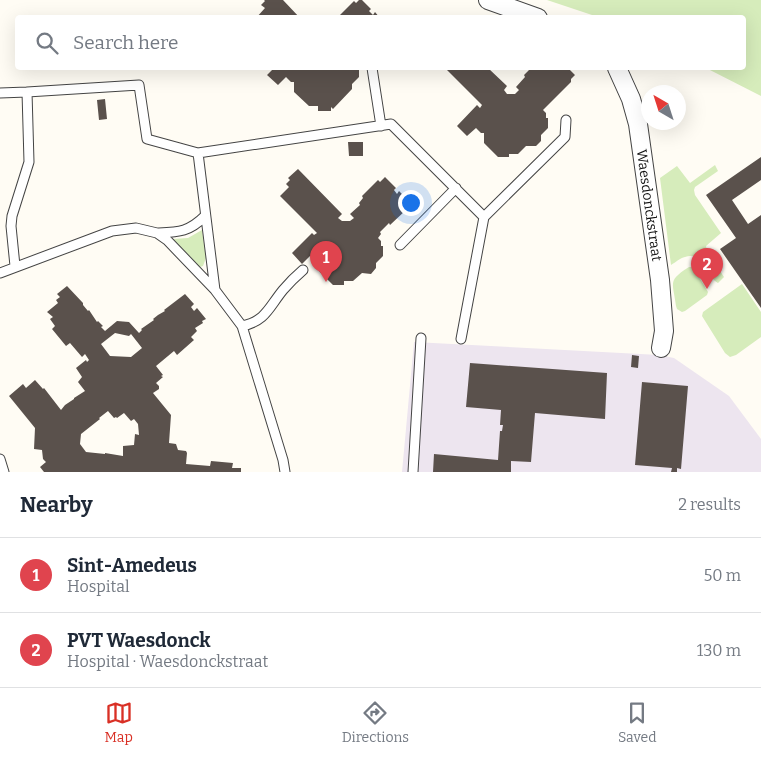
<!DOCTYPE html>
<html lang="en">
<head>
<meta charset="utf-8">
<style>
	body { margin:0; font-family:Bitter,serif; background:#f2f2f3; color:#1f2937 }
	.compass { position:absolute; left:641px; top:85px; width:45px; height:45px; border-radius:50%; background:#fff; box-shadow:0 5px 20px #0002; rotate:321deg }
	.you { position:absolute; left:410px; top:202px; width:18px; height:18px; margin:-12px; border:4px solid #fff; border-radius:50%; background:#1a73e8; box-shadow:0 0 0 8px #1a73e833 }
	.badge { display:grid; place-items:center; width:32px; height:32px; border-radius:50%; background:#d93025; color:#fff; font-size:16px; font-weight:700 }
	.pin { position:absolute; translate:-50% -41px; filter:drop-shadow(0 1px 2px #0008) }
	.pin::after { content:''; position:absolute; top:26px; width:18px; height:15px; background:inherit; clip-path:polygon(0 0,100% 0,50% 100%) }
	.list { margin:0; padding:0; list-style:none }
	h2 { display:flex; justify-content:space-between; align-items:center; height:65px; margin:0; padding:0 20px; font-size:21px }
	h2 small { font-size:16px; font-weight:400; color:#747a83 }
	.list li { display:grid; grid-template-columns:32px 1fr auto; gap:15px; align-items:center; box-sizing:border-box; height:75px; padding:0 20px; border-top:1px solid #e0e1e3 }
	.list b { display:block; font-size:19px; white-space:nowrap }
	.list p { margin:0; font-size:16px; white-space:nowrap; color:#747a83 }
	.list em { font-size:16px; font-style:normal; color:#747a83 }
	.icon { flex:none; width:28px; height:28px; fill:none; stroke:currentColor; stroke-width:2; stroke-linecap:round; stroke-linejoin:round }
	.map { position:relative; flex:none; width:761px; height:472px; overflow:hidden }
	.search { position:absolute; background:#fff; box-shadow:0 5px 20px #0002; left:15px; right:15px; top:15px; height:55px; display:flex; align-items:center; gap:12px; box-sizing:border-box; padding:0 18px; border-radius:5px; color:#747a83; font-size:19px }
	.sheet { height:215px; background:#fff }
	nav { display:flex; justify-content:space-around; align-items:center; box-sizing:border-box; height:70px; border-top:1px solid #e0e1e3; background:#fff; font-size:14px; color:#747a83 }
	nav a { display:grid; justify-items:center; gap:2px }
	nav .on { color:#d93025 }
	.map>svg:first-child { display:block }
	.industrial { fill:#ede5ef }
	.green { fill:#d6ecbb }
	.building { fill:#5a514c; fill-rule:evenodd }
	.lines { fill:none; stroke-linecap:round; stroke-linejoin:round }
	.service-casing { stroke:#444; stroke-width:11 }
	.minor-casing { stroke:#444; stroke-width:20 }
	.service { stroke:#fff; stroke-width:9 }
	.minor { stroke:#fff; stroke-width:18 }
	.labels { text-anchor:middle; stroke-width:5; stroke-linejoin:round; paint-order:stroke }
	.street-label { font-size:14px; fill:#111; stroke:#fff }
</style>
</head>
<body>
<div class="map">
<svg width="761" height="472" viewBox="0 0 761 472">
	<rect width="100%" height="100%" fill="#fffcf4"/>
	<path class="industrial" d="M414,342L659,355L674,358L729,396L761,439V472H402Z"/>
	<path class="green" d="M547,0H761V96L706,68H744V18L598,17Z
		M715,165L718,171L695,187L694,190L695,195L721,233L706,246L707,251L724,277L718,283C706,277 704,251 685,257C680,258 676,262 671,265L660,178L677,166L690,183Z
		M202,230L206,258L203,266L200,267L173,239L188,238Z
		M689,267H693L708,292L707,295L685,311L682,312L677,309L676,306C673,282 667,281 689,267Z
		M742,284L761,312V337L736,355L730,357L725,353L702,316L703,312Z"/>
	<path class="building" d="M264,0H283L300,18H256L265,8L261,5L265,1Z
		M359,0H362L371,9L369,11L373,15L375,12L380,18H337L354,1L356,3Z
		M274,68H359V77L352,84V89L333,109L331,107V111H318V106H309L294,92V82H291L286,77L278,85L267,75Z
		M445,68H488L507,86L504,90L507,94H515L519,90L516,87L525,77L524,75L529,70L527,69L528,68H568L575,75L571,79V82L543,110L546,113V118H548V128L541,135V141L536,146H526L518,154H509V157H498L484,143V133H481L476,128L467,136L457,126L477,105L480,108L482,105Z
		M105,99L107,119L99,120L97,100Z
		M348,142H363V156H349Z
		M761,157V180L732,200L748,224L761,215V308L720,249L736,238L706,195Z
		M298,169L342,214L338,218L342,221H350L354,218L350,214L360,205L359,203L363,198L362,196L378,180L380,182L385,177L396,188L394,190L397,194L399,191L410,202L405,207L406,210L390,225L389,223L380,232L381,234L378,238L381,241V246H383V256L376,263V268L371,274L362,273L353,281H344V285H333L319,271V260L315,261L310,256L302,264L292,253L312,233L314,235L317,233L280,196L289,187L286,184L290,180L288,178Z
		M67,286L83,303V305L88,311L89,310L97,322L98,321L103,326L101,327L105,331L117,321L129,322L139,333L142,330L141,329L154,320L153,319L158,315L165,311L164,310L185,294L194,304L191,307L194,311L197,308L206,319L202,321L203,323L195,328L197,331L191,337L194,340L177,355L174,351L156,366L163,375L161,376L163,377L156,383L159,386V389L153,393L171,415L169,443L176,444L178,450L186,451L187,453L186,464L210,466L211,461L233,463L232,468H241V472H44L40,467L46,462L43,459L42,450L34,449L35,428L9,396L23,384L26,388L35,380L43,389L44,388L61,410L65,405L74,399V398L85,391L78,382L82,377L76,368L86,360L87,362L89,360L85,354L82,357L70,343L66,346L52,329L55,326L50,319L53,317L47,312L58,303L56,300L60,297L57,294ZM115,333L129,336L131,334L142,348L131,357L110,356L101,344ZM108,411L114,418L116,417L117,418L124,413L131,421L134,419L138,424L139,435L135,434L134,445L123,446V456L105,453V454L86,452L80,444L81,434L100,419L99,418Z
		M632,355L639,356L638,368L631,367Z
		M470,363L607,373L605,419L535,413L531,462L511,461V472H433L434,454L498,460L500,431H502L503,425H500L501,410L466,407Z
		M642,382L688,386L681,469L677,468V472H671L672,468L635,465Z"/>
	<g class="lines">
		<g class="service-casing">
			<path id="service" d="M372,68L381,126
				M27,92L139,85L147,139L198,153
				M0,93L27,92L29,162L12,216L11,226L15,266
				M157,233C179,232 189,232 205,216
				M400,245L456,188
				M0,273L112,231L136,228L157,233L167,240L215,290
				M242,326C266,321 269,307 283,290C289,283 296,276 303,270
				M461,339L484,217L565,137L566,120
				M0,459L4,472
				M285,472L283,460L242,326L215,290L198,153L391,124L484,217
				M413,472L421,338"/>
		</g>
		<g class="minor-casing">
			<g id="minor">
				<path d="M488,0L538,18"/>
				<path id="s1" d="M617,68L631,99L638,124L660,280L664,331L661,348"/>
			</g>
		</g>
		<use href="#service" class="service"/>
		<use href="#minor" class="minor"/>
	</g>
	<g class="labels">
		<g class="street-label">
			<text dy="5" stroke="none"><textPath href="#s1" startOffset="142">Waesdonckstraat</textPath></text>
		</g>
	</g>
</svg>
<svg class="compass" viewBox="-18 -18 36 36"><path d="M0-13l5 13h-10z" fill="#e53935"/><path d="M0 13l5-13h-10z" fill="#747a83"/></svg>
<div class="you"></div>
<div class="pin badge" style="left:326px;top:282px;background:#e0444e">1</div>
<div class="pin badge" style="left:707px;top:289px;background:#e0444e">2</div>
<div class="search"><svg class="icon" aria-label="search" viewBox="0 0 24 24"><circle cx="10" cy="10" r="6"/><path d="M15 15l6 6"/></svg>Search here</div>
</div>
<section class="sheet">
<h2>Nearby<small>2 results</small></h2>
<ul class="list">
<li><span class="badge" style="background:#e0444e">1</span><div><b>Sint-Amedeus</b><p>Hospital</p></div><em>50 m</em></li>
<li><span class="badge" style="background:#e0444e">2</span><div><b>PVT Waesdonck</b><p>Hospital · Waesdonckstraat</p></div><em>130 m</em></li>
</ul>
</section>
<nav>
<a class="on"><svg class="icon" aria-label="map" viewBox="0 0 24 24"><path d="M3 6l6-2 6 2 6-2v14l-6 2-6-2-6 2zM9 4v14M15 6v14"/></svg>Map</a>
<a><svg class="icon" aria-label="directions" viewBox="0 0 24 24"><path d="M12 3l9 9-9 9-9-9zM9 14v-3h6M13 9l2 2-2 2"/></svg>Directions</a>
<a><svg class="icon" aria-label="saved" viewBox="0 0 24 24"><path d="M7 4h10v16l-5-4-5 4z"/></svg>Saved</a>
</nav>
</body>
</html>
